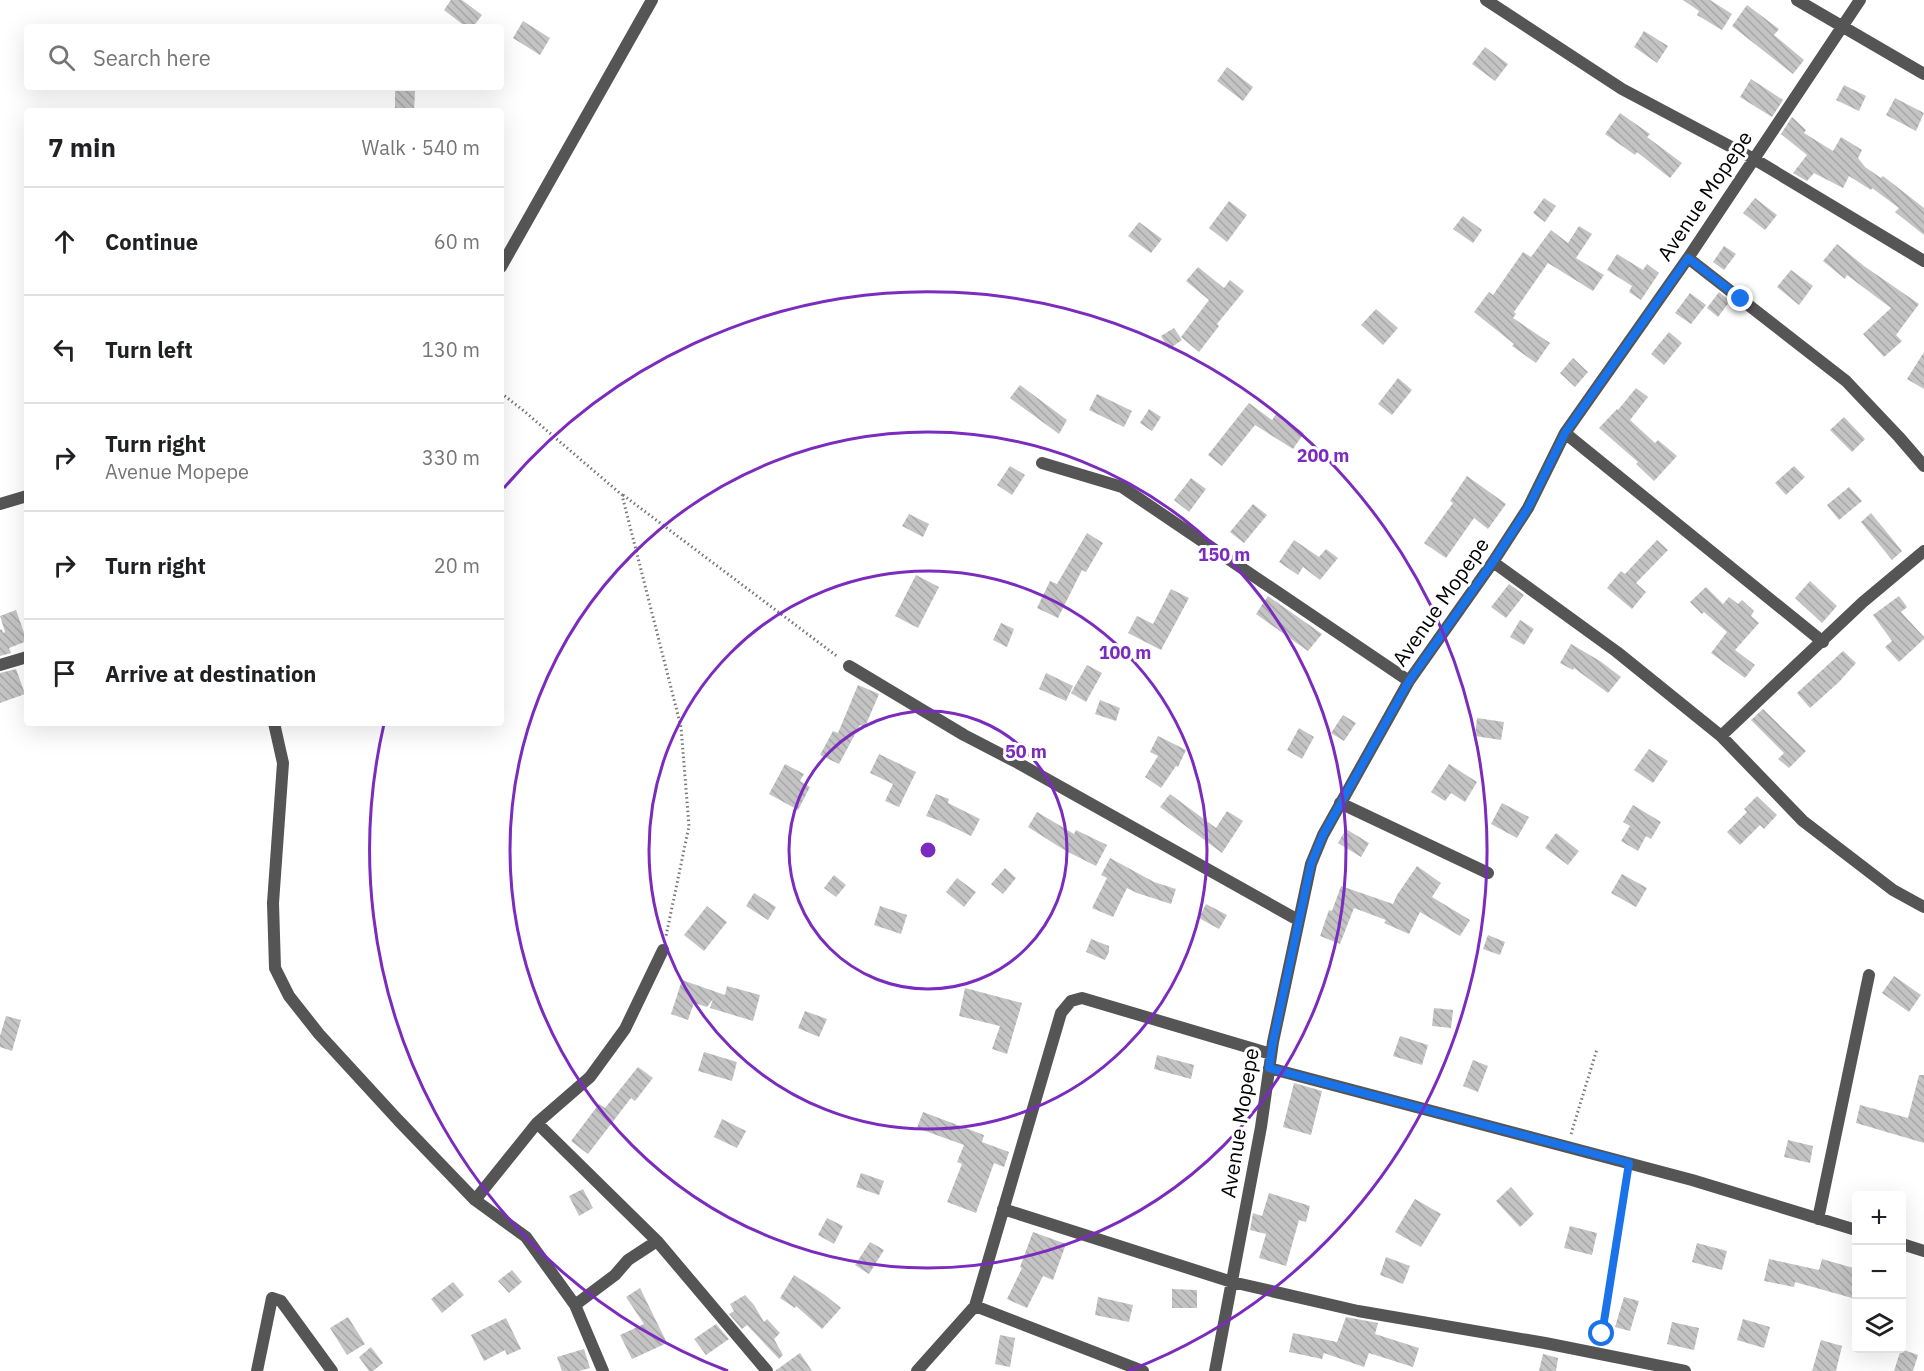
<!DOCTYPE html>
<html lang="en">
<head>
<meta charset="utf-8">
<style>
	body { margin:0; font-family:"IBM Plex Sans",sans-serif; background:#f6f6f6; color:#202124 }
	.controls { position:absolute; right:18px; bottom:18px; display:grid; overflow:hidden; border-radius:6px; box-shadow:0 6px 24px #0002 }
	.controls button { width:54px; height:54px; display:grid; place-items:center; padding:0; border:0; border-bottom:2px solid #e0e0e0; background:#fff; color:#202124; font:30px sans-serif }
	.stop { position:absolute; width:18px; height:18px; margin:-14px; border:4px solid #1a73e8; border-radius:50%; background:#fff }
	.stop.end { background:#1a73e8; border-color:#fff; box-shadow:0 2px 6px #0008 }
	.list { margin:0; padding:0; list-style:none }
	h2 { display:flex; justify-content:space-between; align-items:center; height:78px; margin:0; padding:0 24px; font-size:26px }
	h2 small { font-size:20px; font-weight:400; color:#757577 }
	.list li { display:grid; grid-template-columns:39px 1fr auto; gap:18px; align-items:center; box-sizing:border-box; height:108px; padding:0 24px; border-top:2px solid #e0e0e0 }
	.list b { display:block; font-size:22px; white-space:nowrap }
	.list p { margin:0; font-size:20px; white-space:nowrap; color:#757577 }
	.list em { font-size:20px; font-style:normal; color:#757577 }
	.icon { flex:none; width:33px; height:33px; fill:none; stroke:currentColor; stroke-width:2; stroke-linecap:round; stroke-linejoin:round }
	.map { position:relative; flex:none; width:1924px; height:1371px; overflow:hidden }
	.search { position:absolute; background:#fff; box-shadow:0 6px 24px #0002; left:24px; top:24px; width:480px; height:66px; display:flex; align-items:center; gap:15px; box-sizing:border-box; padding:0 21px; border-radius:6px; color:#757577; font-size:22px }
	.panel { position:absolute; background:#fff; box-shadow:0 6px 24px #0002; left:24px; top:108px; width:480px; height:618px; border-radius:6px }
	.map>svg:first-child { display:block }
	.building { fill:url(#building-back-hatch) }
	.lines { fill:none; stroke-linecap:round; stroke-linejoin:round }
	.path { stroke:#777; stroke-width:3; stroke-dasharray:1.5 3; stroke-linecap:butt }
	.minor { stroke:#555; stroke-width:12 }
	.route { stroke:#1a73e8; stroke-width:8 }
	.ring { fill:none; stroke:#7b2cbf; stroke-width:3 }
	.labels { text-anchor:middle; stroke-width:6; stroke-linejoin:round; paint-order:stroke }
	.street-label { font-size:21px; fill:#000; stroke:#fff }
	.centre { fill:#7b2cbf; stroke:#fff; stroke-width:3 }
	.ring-label { font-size:18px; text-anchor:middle; font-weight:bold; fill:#7b2cbf; stroke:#fff; stroke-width:6; stroke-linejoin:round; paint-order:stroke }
</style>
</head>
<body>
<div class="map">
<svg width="1924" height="1371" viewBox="0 0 1924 1371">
	<defs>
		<pattern id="building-back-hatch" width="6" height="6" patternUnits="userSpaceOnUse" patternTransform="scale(1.5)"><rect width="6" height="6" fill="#c4c4c4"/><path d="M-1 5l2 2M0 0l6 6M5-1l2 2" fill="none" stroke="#a7a7a7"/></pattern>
	</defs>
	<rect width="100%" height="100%" fill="#fff"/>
	<path class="building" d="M451,0H462L482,15L473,27H466L444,10Z
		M1683,0H1710L1732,14L1722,30L1697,15L1699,11Z
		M1747,5L1779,29L1774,35L1804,60L1793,74L1732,26Z
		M523,21L550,38L540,55L513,38Z
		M1644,31L1668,46L1657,63L1634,47Z
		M1485,47L1508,64L1495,81L1472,64Z
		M1227,67L1253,87L1243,101L1217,81Z
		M1751,79L1783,100L1772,117L1740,97Z
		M1844,85L1866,96L1859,111L1836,100Z
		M395,91H415L414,111H395Z
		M1895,98L1924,113L1916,131L1886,115Z
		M1620,113L1650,134L1647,137L1682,163L1670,178L1637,152L1635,155L1605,134Z
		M1792,117L1806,130L1804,133L1833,151L1841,137L1862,150L1858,158L1865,167L1881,178L1883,176L1924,208V235L1895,212L1899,208L1872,188L1871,190L1849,176L1843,188L1814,173L1807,181L1793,173L1807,155L1781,134Z
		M1544,198L1556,206L1545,222L1533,213Z
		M1755,198L1777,215L1765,230L1743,213Z
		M1229,201L1247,215L1227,242L1209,228Z
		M1463,216L1482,230L1473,243L1453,229Z
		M1139,222L1162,239L1151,253L1128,236Z
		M1579,226L1592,234L1576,258L1604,275L1593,291L1548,263L1514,312L1516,314L1513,318L1550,343L1536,363L1512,346L1514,344L1474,312L1489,292L1493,295L1523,252L1531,257L1551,230L1568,243Z
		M1837,244L1864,266L1919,304L1896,335L1902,341L1884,357L1863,334L1891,308L1847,275L1845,279L1823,261Z
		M1724,246L1736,254L1724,270L1713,262Z
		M1617,254L1643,270L1647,264L1659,273L1641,300L1629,292L1632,286L1607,270Z
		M1198,267L1224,288L1230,280L1244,291L1217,324L1219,326L1199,352L1181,337L1209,300L1186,281Z
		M1791,270L1813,286L1799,305L1777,287Z
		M1719,292L1730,301L1718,317L1707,308Z
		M1690,293L1706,305L1691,324L1675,313Z
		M1376,309L1398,328L1383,345L1361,325Z
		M1174,328L1182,340L1169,349L1161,336Z
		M1669,332L1682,343L1664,365L1651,354Z
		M1924,352V389L1907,379Z
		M1573,358L1588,372L1575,387L1560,373Z
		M1398,378L1412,390L1392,415L1378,404Z
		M1020,385L1067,420L1059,434L1010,398Z
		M1636,388L1648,397L1630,420L1655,443L1658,440L1677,456L1654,481L1636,464L1638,462L1599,428L1617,409L1618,410Z
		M1097,394L1132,411L1124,427L1089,410Z
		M1249,403L1272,420L1276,414L1304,433L1293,449L1255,425L1222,466L1208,455Z
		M1149,409L1161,417L1152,431L1140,423Z
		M1844,417L1865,439L1852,452L1830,430Z
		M1010,466L1025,475L1012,495L997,485Z
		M1794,466L1805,477L1786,495L1775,483Z
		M1467,476L1506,504L1488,529L1474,518L1446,558L1424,543L1453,503L1450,501Z
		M1191,478L1206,489L1189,512L1174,500Z
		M1849,487L1862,501L1839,520L1827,505Z
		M1253,504L1267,515L1244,543L1230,532Z
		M1871,513L1902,551L1892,560L1861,522Z
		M909,514L929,524L923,537L902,526Z
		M1087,533L1103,543L1086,572L1082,570L1058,618L1037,608L1050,581L1057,584Z
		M1294,540L1319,557L1326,549L1338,558L1320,580L1303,567L1298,575L1279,562Z
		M1657,540L1668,550L1636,583L1646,592L1632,609L1607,588L1621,571L1625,574Z
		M916,575L939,587L918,628L895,616Z
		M1810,581L1837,606L1822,623L1795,598Z
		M1509,584L1524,595L1506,618L1491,607Z
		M1706,587L1723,604L1729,597L1738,604L1742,600L1754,611L1751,616L1759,623L1735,650L1755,665L1745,678L1711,653L1727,632L1704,612L1702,614L1690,602Z
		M1171,589L1189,598L1161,650L1128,633L1137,616L1153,624Z
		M1268,596L1322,634L1308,651L1256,614Z
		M1899,596L1907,607L1901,612L1924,637V639L1899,662L1885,647L1892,641L1873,615Z
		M16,610L27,641L9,648L11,653L0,656V630L2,629L3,633L5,632L0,616Z
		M1520,620L1534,629L1524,645L1510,637Z
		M1001,623L1014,629L1007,647L993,640Z
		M1571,644L1600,661L1621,677L1608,693L1574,668L1573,670L1560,663Z
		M1843,651L1856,663L1839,682L1810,708L1797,693Z
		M1087,665L1102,673L1086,702L1071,693Z
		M16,669L25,694L0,703V673Z
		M1046,673L1073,686L1066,701L1039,689Z
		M858,685L879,694L865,727L860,725L839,764L820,755L833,731L838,733Z
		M1100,700L1120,708L1116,721L1095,714Z
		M1763,709L1806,751L1789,768L1778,759L1784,753L1751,720Z
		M1343,715L1356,723L1344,741L1331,733Z
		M1477,718L1504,722L1501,740L1475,736Z
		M1299,728L1314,737L1302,759L1287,750Z
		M1158,736L1186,750L1178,767L1176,766L1161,788L1145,777L1158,756L1150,752Z
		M1649,749L1668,761L1653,783L1634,770Z
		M879,754L916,772L899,807L885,801L893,784L870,773Z
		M785,764L804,774L800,781L810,787L798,810L769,794Z
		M1449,764L1477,782L1465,802L1451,793L1445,801L1431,792Z
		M936,794L949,799L948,803L980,819L971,836L940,821L926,816Z
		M1170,794L1216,828L1227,811L1243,821L1222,853L1160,807Z
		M1757,796L1777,815L1764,829L1760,825L1740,845L1727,832L1747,812L1744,809Z
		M1502,803L1529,817L1517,838L1491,824Z
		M1633,805L1661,822L1651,839L1646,836L1638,851L1621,841L1630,826L1623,822Z
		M1037,812L1074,834L1076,830L1107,845L1096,866L1066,851L1028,827Z
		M1346,829L1369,843L1361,857L1338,843Z
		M1556,833L1579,851L1568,865L1545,848Z
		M1110,858L1154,882L1176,889L1171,904L1137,893L1127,888L1113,917L1092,908L1107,878L1101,875Z
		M1417,866L1441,883L1432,897L1470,920L1460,936L1420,912L1409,934L1384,923L1386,920L1354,908L1340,944L1320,936L1329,910L1332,911L1341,886L1393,904L1397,895Z
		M1005,868L1016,878L1003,894L991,884Z
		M1622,874L1647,888L1636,907L1611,893Z
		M834,875L846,885L836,897L824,888Z
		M957,878L976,892L964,907L946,892Z
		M754,893L776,907L768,920L746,906Z
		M1206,904L1227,915L1219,929L1199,918Z
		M707,906L727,922L704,951L684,935Z
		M880,906L907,915L901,934L874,925Z
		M1488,935L1505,942L1500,955L1483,949Z
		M1091,939L1109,946V952L1105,960L1086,952Z
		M1894,976L1921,995L1909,1012L1882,993Z
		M682,980L725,995L727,986L760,995L753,1021L710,1008L713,999L707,1007L694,1003L688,1020L671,1014Z
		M965,988L1022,1003L1007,1054L992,1049L1000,1026L959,1016Z
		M1434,1008L1453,1010L1451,1028L1432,1026Z
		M805,1011L827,1019L819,1037L798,1028Z
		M6,1016L21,1020L12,1051L0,1047V1036Z
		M1400,1036L1428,1045L1422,1065L1393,1056Z
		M704,1052L737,1062L732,1081L698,1071Z
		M1157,1055L1194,1065L1191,1079L1154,1069Z
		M1473,1060L1488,1066L1478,1092L1463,1086Z
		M638,1067L653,1078L635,1101L631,1098L588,1154L571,1141L599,1104L605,1108Z
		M1919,1075H1924V1143L1856,1123L1860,1105L1908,1118Z
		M1294,1083L1322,1091L1311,1135L1283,1127Z
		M923,1112L984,1135L982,1142L1009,1152L1004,1167L994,1163L976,1213L947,1202L962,1164L957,1162L964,1145L917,1128Z
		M722,1119L746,1131L737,1148L714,1137Z
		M1788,1140L1813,1146L1810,1163L1784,1157Z
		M861,1173L884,1181L879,1195L856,1187Z
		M1511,1187L1534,1214L1520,1227L1496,1201Z
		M583,1189L593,1208L579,1216L569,1196Z
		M1269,1193L1310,1206L1306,1222L1299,1220L1286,1266L1259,1258L1266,1234L1250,1230L1253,1213L1262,1216Z
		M1415,1199L1441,1214L1421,1247L1395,1232Z
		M827,1218L843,1226L834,1244L818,1235Z
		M1570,1226L1597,1233L1592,1255L1564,1248Z
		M1033,1232L1066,1244L1053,1280L1043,1276L1027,1308L1007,1299L1022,1268L1020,1267Z
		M870,1242L884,1250L869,1274L855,1265Z
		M1697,1243L1727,1251L1722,1270L1692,1262Z
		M1386,1257L1410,1266L1403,1284L1380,1275Z
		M1769,1259L1819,1270L1822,1259L1857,1269V1280L1852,1298L1795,1282L1794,1287L1764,1281Z
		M512,1270L522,1282L509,1293L498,1281Z
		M794,1275L825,1295L841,1308L822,1329L796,1306L795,1308L780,1298Z
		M453,1282L464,1295L442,1313L431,1299Z
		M640,1288L667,1343L632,1359L620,1335L644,1324L626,1297Z
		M1172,1289L1197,1290V1308H1172Z
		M745,1295L754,1305L764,1322L767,1319L780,1333L774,1339L783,1355L779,1359L747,1325L742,1329L729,1314L734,1311L730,1304Z
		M1098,1297L1133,1305L1129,1322L1095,1315Z
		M1624,1297L1639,1301L1630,1331L1615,1327Z
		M348,1317L365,1344L347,1355L330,1328Z
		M1346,1317L1378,1323L1375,1334L1419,1348L1413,1367L1369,1353L1364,1367L1324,1353L1322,1359L1289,1352L1293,1333L1337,1342Z
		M506,1318L521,1349L507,1355L505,1350L484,1361L471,1335Z
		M1743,1319L1770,1327L1764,1348L1737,1340Z
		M1672,1322L1699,1328L1694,1350L1667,1344Z
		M716,1324L729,1339L706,1355L694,1339Z
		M1000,1335L1015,1338L1010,1367L995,1364Z
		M1821,1340L1842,1346L1836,1371H1812Z
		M371,1347L383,1363L373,1371H369L359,1357Z
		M584,1349L590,1368L579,1371H562L557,1357Z
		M1901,1349L1918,1355L1913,1371H1894Z
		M800,1353L812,1371H775Z
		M1543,1354L1558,1358L1556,1371H1539Z"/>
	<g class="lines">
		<path class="path" d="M501,393L524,411L622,495L681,727L689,826L666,936
			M623,495L838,657
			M1571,1134L1597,1049
			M1601,1339L1627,1177"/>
		<path class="minor" d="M1486,0L1622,89L1754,159L1924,261
			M1797,0L1924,74
			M1688,258L1846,381L1899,437L1924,466
			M501,267L652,0
			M1565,433L1823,642
			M1042,463L1122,487L1409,681
			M0,504L27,496
			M1493,562L1617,652L1721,736L1803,821L1893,890L1924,907
			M0,665L27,657
			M849,666L964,735L1018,763L1298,920
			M274,723L283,763L273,903L275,968L289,996L319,1034L398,1120L475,1200L526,1237L575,1305L603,1371
			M1721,736L1863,602L1924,551
			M1340,803L1488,873
			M1269,1068L1692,1180L1856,1230
			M537,1123L657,1241L767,1371
			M475,1200L537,1123L590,1077L625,1029L663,950
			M1003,1209L1232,1282L1358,1311L1545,1343L1685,1371
			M1818,1219L1869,975
			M1902,1244L1924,1251
			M575,1305L615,1275L628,1260L657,1241
			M975,1306L1061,1013L1071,1001L1082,998L1271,1054
			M257,1371L272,1298L281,1301L332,1371
			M917,1371L975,1306L1143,1371
			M1215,1371L1261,1127L1273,1042L1311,864L1323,835L1409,681L1493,562L1528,508L1565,433L1688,258L1860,0"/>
	</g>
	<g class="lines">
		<path class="route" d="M1602,1334L1629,1163L1269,1068L1273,1042L1307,883L1311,864L1323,835L1409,681L1493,562L1528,508L1565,433L1688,258L1741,299"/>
	</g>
	<g class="ring">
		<circle cx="928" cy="850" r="139"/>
		<circle cx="928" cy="850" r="279"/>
		<circle cx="928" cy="850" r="418"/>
		<path d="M728 1371A558 558 0 0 1 384 724M504 488A558 558 0 1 1 1128 1371"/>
	</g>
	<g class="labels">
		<g class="street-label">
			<text transform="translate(1705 196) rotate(-56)" y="7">Avenue Mopepe</text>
			<text transform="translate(1441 602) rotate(-55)" y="7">Avenue Mopepe</text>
			<text transform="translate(1240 1123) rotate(-81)" y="7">Avenue Mopepe</text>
		</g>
	</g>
	<circle cx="928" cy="850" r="9" class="centre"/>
	<g class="ring-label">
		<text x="1323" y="462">200 m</text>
		<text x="1224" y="561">150 m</text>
		<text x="1125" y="659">100 m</text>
		<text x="1026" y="758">50 m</text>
	</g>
</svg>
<div class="controls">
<button>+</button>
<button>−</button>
<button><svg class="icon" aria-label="layers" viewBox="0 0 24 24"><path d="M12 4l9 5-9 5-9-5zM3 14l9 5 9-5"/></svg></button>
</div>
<div class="stop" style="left:1602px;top:1334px"></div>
<div class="stop end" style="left:1741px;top:299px"></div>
<div class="search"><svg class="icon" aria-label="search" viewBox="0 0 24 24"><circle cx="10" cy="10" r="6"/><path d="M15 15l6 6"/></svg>Search here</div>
<section class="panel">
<h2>7 min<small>Walk · 540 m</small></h2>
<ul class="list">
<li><svg class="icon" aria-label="ahead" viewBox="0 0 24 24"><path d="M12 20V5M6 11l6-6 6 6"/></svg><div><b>Continue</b></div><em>60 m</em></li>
<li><svg class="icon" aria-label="left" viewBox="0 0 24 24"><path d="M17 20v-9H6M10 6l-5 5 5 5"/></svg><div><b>Turn left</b></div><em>130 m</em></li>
<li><svg class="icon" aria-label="right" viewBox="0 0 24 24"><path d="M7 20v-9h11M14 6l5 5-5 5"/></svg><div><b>Turn right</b><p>Avenue Mopepe</p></div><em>330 m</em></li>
<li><svg class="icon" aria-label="right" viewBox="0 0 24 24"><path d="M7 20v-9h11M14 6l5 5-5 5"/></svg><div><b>Turn right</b></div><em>20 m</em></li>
<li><svg class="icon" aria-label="arrive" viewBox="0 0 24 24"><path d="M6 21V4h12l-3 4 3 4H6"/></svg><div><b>Arrive at destination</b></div></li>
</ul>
</section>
</div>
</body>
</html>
